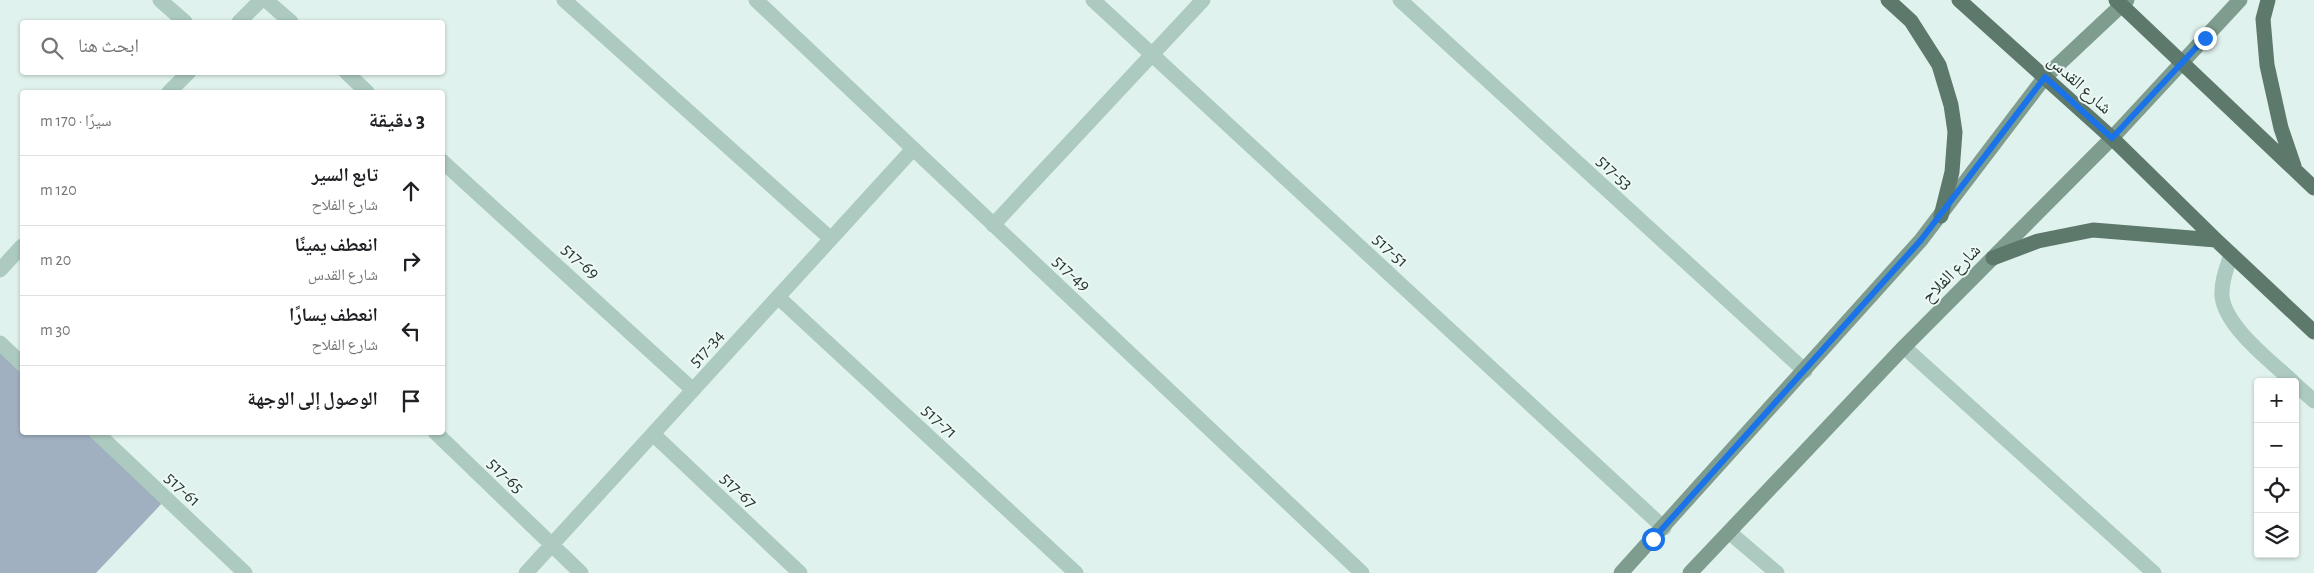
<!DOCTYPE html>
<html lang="ar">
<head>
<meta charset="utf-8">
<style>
	body { margin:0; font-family:"Alegreya Sans","Noto Naskh Arabic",sans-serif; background:#f2f2f2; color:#202124; direction:rtl }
	.controls { position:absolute; right:15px; bottom:15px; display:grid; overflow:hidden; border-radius:5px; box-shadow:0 1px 4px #0004 }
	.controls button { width:45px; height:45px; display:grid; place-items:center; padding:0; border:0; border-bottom:1px solid #e0e0e0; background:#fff; color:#202124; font:25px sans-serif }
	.stop { position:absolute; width:15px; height:15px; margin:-11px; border:4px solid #1a73e8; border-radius:50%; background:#fff }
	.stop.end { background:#1a73e8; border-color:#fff; box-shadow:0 1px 5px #0008 }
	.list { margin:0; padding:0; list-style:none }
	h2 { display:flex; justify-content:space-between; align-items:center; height:65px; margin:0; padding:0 20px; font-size:21px }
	h2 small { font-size:16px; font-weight:400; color:#757577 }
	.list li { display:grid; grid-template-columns:32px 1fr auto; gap:15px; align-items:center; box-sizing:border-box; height:70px; padding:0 20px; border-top:1px solid #e0e0e0 }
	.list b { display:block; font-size:19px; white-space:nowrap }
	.list p { margin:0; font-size:16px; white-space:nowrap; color:#757577 }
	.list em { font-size:16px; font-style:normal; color:#757577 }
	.icon { flex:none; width:28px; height:28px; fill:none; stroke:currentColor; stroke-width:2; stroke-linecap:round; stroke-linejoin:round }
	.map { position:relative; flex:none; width:2314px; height:573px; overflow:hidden; direction:ltr }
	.search { position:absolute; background:#fff; box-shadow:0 1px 4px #0004; left:20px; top:20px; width:425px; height:55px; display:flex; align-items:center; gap:12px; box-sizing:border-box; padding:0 18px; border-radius:5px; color:#757577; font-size:19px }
	.panel { position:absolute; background:#fff; box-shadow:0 1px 4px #0004; left:20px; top:90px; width:425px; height:345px; border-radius:5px; direction:rtl }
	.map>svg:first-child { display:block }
	.green { fill:#a1b0c0 }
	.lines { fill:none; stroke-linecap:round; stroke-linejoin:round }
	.street { stroke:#accabf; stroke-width:15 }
	.secondary { stroke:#7e9d8f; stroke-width:15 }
	.primary { stroke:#5d796b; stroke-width:15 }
	.route { stroke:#1a73e8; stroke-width:6 }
	.labels { text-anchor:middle; stroke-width:4; stroke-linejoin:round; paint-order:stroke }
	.street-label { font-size:18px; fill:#2b3831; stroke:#edf9f6 }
</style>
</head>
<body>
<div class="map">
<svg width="2314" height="573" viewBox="0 0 2314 573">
	<rect width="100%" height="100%" fill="#e0f2ed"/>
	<path class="green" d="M0,343L22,364V432L96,433L166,499L96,573H0Z"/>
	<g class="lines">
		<path class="street" d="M160,0L185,22
			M266,0L291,22
			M564,0L831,239
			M756,0L1362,573
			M1093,0L1664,528
			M1400,0L1805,371
			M239,22L261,0
			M346,72L367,92
			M169,92L189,72
			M442,161L693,390
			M993,225L1203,0
			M2231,254C2227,268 2221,281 2222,296C2225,327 2272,362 2293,382
			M0,270L22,246
			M778,297L1076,573
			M0,343L22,364
			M1904,347L2154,573
			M2295,384L2314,401
			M96,432L245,573
			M435,432L581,573
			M653,434L800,573
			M1729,532L1777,573
			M526,573L913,149"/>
		<path class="secondary" d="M1621,573L1921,240L2045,77L2127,0
			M1690,573L1904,347L2112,138L2240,0"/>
		<path class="primary" d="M1888,0L1911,21L1939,65L1951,105L1955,132L1952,172L1941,216
			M1959,0L2112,138L2216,240L2314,332
			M2116,0L2314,188
			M2268,0L2263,19L2267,65L2281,128L2294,166
			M1993,258L2038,241L2093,230L2216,240"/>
	</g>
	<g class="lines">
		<path class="route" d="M1653,539L1921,240L2045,77L2112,138L2205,38"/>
	</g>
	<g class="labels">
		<g class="street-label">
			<text transform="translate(2080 84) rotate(42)" y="6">شارع القدس</text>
			<text transform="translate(1615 172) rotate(43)" y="6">517-53</text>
			<text transform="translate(1391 250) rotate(43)" y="6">517-51</text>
			<text transform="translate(581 261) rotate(42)" y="6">517-69</text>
			<text transform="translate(1072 273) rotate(43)" y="6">517-49</text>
			<text transform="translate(1951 273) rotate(-45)" y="6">شارع الفلاح</text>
			<text transform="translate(706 348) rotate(-48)" y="6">517-34</text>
			<text transform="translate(940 421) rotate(43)" y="6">517-71</text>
			<text transform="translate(506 475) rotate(44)" y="6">517-65</text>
			<text transform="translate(183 489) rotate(43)" y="6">517-61</text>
			<text transform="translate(739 490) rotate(44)" y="6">517-67</text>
		</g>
	</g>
</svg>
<div class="controls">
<button>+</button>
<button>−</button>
<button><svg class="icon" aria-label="locate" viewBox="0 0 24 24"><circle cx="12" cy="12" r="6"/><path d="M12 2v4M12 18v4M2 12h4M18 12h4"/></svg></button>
<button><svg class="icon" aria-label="layers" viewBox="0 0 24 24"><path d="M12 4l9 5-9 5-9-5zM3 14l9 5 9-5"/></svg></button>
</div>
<div class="stop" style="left:1653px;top:539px"></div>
<div class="stop end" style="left:2205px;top:38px"></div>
<div class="search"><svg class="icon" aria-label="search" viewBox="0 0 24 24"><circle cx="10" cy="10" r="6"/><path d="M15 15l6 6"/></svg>ابحث هنا</div>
<section class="panel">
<h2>3 دقيقة<small>سيرًا · 170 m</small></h2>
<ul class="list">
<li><svg class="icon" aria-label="ahead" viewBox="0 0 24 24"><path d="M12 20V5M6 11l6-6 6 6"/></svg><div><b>تابع السير</b><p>شارع الفلاح</p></div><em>120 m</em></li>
<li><svg class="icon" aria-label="right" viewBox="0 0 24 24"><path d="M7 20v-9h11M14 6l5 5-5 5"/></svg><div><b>انعطف يمينًا</b><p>شارع القدس</p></div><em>20 m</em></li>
<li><svg class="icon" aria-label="left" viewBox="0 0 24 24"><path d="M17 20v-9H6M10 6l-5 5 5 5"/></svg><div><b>انعطف يسارًا</b><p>شارع الفلاح</p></div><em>30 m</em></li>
<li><svg class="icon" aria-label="arrive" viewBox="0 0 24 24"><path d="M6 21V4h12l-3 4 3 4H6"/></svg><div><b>الوصول إلى الوجهة</b></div></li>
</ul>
</section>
</div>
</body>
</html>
